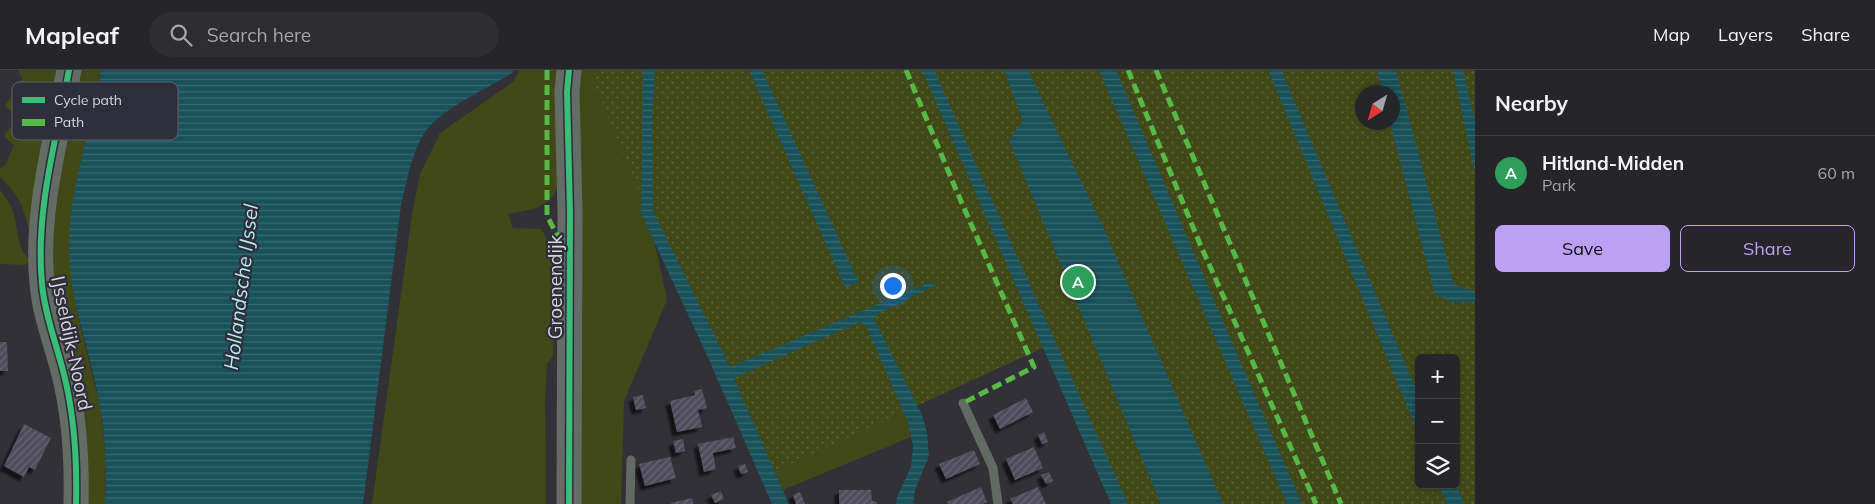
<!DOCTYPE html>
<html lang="en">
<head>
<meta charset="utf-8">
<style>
	body { margin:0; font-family:Mulish,sans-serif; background:#2e2d32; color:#f1f3f6 }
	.controls { position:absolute; right:15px; bottom:15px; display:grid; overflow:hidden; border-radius:8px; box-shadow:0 2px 8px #0003 }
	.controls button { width:45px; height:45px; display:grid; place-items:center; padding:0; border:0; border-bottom:1px solid #424247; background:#26252a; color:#f1f3f6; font:25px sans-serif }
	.compass { position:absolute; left:1355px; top:15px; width:45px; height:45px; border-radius:50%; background:#26252a; box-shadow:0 2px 8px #0003; rotate:217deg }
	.you { position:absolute; left:892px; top:215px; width:18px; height:18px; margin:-12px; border:4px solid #fff; border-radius:50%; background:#1a73e8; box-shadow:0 0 0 8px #1a73e833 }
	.badge { display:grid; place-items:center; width:32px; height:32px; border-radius:50%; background:#bca0f2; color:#fff; font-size:16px; font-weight:700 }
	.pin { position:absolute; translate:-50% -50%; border:2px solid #fff; box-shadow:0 1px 5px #0006 }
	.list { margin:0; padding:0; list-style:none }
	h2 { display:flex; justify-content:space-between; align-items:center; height:65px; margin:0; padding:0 20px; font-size:21px }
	h2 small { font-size:16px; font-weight:400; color:#a4a5a8 }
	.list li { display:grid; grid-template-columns:32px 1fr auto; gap:15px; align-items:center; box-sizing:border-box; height:75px; padding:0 20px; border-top:1px solid #424247 }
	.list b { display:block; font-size:19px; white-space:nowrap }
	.list p { margin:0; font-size:16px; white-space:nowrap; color:#a4a5a8 }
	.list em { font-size:16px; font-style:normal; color:#a4a5a8 }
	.actions { display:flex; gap:10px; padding:15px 20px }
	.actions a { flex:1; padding:11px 0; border:1px solid #bca0f2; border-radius:8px; text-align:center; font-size:18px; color:#bca0f2 }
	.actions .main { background:#bca0f2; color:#111 }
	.icon { flex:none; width:28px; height:28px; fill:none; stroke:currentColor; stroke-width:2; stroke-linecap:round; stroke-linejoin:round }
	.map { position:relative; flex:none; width:1475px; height:434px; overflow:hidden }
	header { display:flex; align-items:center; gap:30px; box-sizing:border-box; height:70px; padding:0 25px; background:#26252a; border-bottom:1px solid #424247 }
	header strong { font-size:24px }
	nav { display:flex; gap:28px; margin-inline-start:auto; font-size:18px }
	.search { width:350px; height:45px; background:#2e2d32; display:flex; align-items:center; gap:12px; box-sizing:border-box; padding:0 18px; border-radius:28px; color:#a4a5a8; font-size:19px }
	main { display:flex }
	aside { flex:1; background:#26252a }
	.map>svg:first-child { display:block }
	.green { fill:#424919 }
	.park { fill:url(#park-dots); fill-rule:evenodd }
	.water { fill:url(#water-rules) }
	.building { fill:url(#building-hatch); filter:url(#shadow) }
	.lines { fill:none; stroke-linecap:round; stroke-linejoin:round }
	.lane { stroke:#626a63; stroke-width:9 }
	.secondary { stroke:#646c66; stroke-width:25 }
	.quiet { stroke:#58b947; stroke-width:5; stroke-dasharray:10 5; stroke-linecap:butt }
	.cycleway-casing { stroke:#2f2e3b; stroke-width:9 }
	.cycleway { stroke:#3abd76; stroke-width:6 }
	.labels { text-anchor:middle; stroke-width:4.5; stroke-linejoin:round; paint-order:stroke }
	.street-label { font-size:19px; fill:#d8d7df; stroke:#2f2e3b }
	.water-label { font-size:20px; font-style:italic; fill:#b8ecf6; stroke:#2f2e3b }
	.key { fill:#2f2e3b; stroke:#62616c; stroke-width:1 }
	.key-label { font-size:14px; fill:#d8d7df }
</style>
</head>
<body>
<header>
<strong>Mapleaf</strong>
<div class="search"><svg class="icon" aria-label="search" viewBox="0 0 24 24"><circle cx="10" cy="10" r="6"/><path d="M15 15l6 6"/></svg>Search here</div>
<nav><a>Map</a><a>Layers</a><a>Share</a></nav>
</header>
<main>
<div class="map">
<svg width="1475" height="434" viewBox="0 0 1475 434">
	<defs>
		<pattern id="park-dots" width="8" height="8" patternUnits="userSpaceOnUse" patternTransform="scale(1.25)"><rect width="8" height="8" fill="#424919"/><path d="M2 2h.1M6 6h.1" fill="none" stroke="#5d623a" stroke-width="1.8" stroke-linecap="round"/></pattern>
		<pattern id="water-rules" width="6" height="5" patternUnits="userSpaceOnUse" patternTransform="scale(1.25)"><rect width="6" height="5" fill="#19525b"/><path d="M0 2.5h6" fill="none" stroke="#3a6a72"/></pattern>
		<pattern id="building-hatch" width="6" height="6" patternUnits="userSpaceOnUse" patternTransform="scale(1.25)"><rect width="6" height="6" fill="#504d5d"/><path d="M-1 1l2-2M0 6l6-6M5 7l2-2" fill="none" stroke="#686674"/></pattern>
		<filter id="shadow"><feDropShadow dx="-4.5" dy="4.5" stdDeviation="1" flood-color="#0009"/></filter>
	</defs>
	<rect width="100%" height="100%" fill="#323138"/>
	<path class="green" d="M18,0H59L29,160C23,137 19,124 0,107V99L6,94L14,75L4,66L18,47L5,36L22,9Z
		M80,0H101L76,119L71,156L70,193L80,255L100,335L106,385L105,434H87L55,230L51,177L56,123Z
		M520,0H562C562,22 565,112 553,126C539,141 526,140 508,144L513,158L541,159L558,187L553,286L547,294L545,327L546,434H372L412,145L420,104L440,63L513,12Z
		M578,0H643L641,143L656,175L655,174L667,230L624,331L621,434H578Z
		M0,120C6,128 12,135 14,145C18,161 17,179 30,190L25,195L0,194Z
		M866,256L908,352L911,367L783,420L734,308Z"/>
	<path class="park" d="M594,0H1475V434H1121L1051,274L769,404L647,140L593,11ZM1362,22H1392V52H1362ZM1419,288H1456V415H1419Z"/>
	<path class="water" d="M101,0H513L512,3C488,18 441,39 425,62C411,83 407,111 401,135L363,434H105C107,401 106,368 100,336C92,288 74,243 70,195C64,129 92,64 101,0Z
		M643,0H655L652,51L653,141L730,297L933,211L935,215L876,245L875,251L922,345L927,362L929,386L915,420L913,434H896L897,427L911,397L913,376L908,352L866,256L860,252L734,308L789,434H772L710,292L641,143Z
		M749,0H762L859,213L845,217Z
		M922,0H934L1128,434H1111Z
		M1004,0H1028L1103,157L1223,434H1161L1009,70L1023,51Z
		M1099,0H1116L1221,247L1302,434H1287Z
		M1268,0H1281L1419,326V365Z
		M1377,0H1396L1453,212L1457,216L1475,221V232H1451L1435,224L1390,53L1392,52V22H1382Z
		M1453,0H1463L1475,51V104Z
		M1439,415H1456L1464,434H1447Z"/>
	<path class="building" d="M0,272H7L8,301H0Z
		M702,319L707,338L698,340L702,357L677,362L670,331L695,325L694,321Z
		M643,325L646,338L636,340L633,327Z
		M1026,328L1033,342L1000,359L993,345Z
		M24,354L51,368L35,400L29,397L24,407L4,396Z
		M1044,362L1048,372L1042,374L1038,365Z
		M733,367L736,378L713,383L716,399L704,402L698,374Z
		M683,369L685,381L676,383L673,371Z
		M1034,377L1043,398L1015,410L1006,389Z
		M974,380L980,394L946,409L939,394Z
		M670,387L676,408L645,416L639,394Z
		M745,394L748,402L741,404L738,396Z
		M1049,402L1053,411L1046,414L1041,405Z
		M981,417L987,432L982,434H948L947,432Z
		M1038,417L1046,434H1013L1010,429Z
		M839,420H871L872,431L877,432V434H839Z
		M721,421L724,429L715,433L711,425Z
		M800,422L802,427L805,434H796L793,425Z
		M692,428L693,434H671V433Z"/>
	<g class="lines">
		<path class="lane" d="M963,333L993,398L998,434
			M630,434L631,390"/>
		<path class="secondary" d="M69,0C56,70 35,142 42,214C45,248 59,280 66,313C75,353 77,393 76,434
			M569,434L570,142L567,22L569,0"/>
		<path class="quiet" d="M547,0V146L568,185
			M906,0L957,122L1034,297L963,333
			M1128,0L1200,174L1316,434
			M1156,0L1341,434"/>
		<g class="cycleway-casing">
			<path id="cycleway" d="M69,0C56,70 35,142 42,214C45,248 59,280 66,313C75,353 77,393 76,434
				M569,434L570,142L567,22L569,0"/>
		</g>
		<use href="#cycleway" class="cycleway"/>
	</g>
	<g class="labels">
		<g class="street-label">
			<text transform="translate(555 217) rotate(-90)" y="7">Groenendijk</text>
			<text transform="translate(72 273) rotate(78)" y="7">IJsseldijk-Noord</text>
		</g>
		<g class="water-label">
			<text transform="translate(241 217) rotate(-83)" y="7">Hollandsche IJssel</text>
		</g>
	</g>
	<rect x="12" y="12" width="166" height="58" rx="8" class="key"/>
	<rect x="22" y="27" width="23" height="6" fill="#3abd76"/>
	<rect x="22" y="49" width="23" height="7" fill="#58b947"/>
	<g class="key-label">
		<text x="54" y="35">Cycle path</text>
		<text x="54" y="57">Path</text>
	</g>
</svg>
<div class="controls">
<button>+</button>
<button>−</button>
<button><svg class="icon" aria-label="layers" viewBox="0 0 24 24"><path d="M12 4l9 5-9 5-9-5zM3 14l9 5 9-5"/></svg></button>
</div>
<svg class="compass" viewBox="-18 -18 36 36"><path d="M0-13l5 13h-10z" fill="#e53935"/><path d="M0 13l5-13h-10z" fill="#a4a5a8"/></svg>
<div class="you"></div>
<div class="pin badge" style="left:1078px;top:212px;background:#2e9e5b">A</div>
</div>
<aside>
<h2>Nearby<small></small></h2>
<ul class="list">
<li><span class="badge" style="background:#2e9e5b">A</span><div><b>Hitland-Midden</b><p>Park</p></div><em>60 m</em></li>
</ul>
<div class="actions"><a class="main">Save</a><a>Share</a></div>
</aside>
</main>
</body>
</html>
